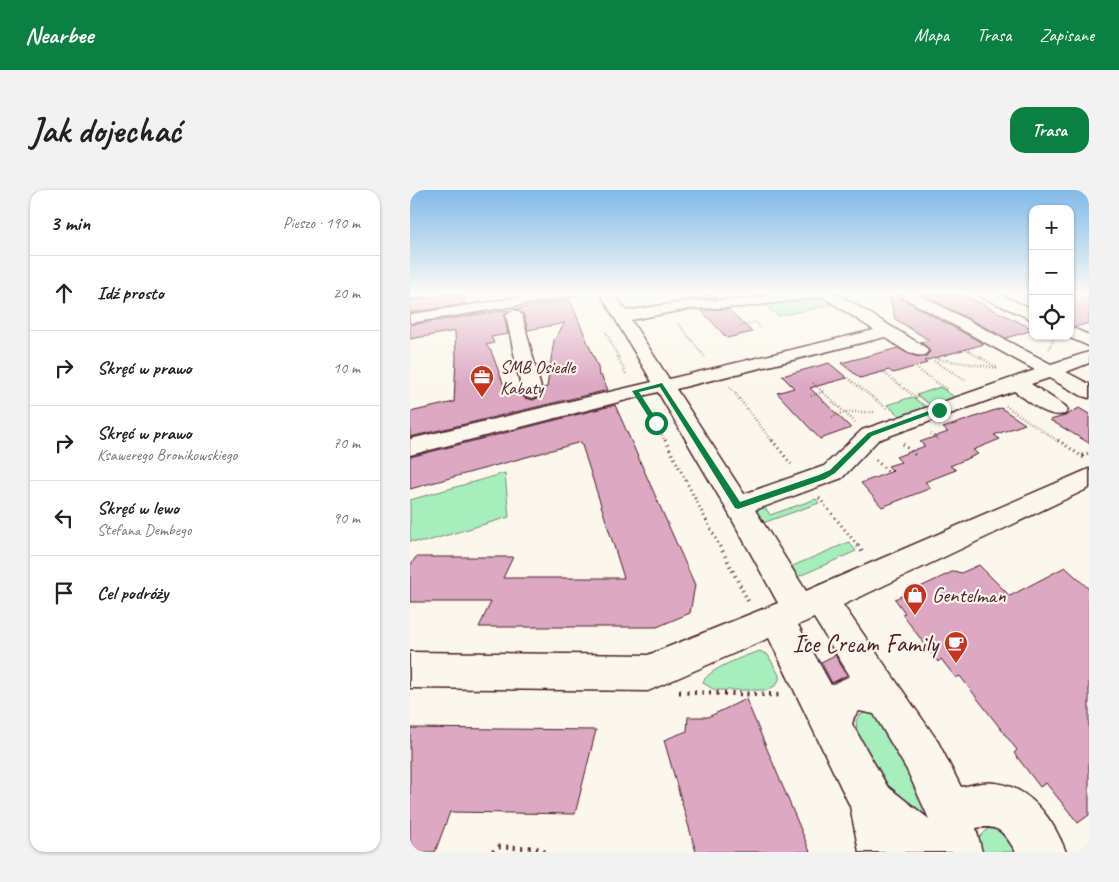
<!DOCTYPE html>
<html lang="pl">
<head>
<meta charset="utf-8">
<style>
	body { margin:0; font-family:Caveat,sans-serif; background:#f2f2f2; color:#222 }
	.controls { position:absolute; right:15px; top:15px; display:grid; overflow:hidden; border-radius:10px; box-shadow:0 1px 4px #0004 }
	.controls button { width:45px; height:45px; display:grid; place-items:center; padding:0; border:0; border-bottom:1px solid #e0e0e0; background:#fff; color:#222; font:25px sans-serif }
	.stop { position:absolute; width:15px; height:15px; margin:-11px; border:4px solid #0b8043; border-radius:50%; background:#fff }
	.stop.end { background:#0b8043; border-color:#fff; box-shadow:0 1px 5px #0008 }
	.list { margin:0; padding:0; list-style:none }
	h2 { display:flex; justify-content:space-between; align-items:center; height:65px; margin:0; padding:0 20px; font-size:21px }
	h2 small { font-size:16px; font-weight:400; color:#767676 }
	.list li { display:grid; grid-template-columns:32px 1fr auto; gap:15px; align-items:center; box-sizing:border-box; height:75px; padding:0 20px; border-top:1px solid #e0e0e0 }
	.list b { display:block; font-size:19px; white-space:nowrap }
	.list p { margin:0; font-size:16px; white-space:nowrap; color:#767676 }
	.list em { font-size:16px; font-style:normal; color:#767676 }
	.icon { flex:none; width:28px; height:28px; fill:none; stroke:currentColor; stroke-width:2; stroke-linecap:round; stroke-linejoin:round }
	.map { position:relative; flex:none; width:679px; height:662px; overflow:hidden; border-radius:15px }
	header { display:flex; align-items:center; gap:30px; box-sizing:border-box; height:70px; padding:0 25px; background:#0b8043; color:#fff }
	header strong { font-size:24px }
	nav { display:flex; gap:28px; margin-inline-start:auto; font-size:18px }
	.intro { display:flex; align-items:center; justify-content:space-between; box-sizing:border-box; height:120px; padding:0 30px }
	h1 { margin:0; font-size:35px }
	.button { padding:12px 22px; border-radius:15px; background:#0b8043; color:#fff; font-size:18px; font-weight:700 }
	main { display:flex; gap:30px; padding:0 30px }
	aside { flex:1; background:#fff; border-radius:15px; box-shadow:0 1px 4px #0004 }
	.map>svg:first-child { display:block }
	.green { fill:#a6eebc; stroke:#788674 }
	.building { fill:#dca8c2; stroke:#4a1f2b }
	.lines { fill:none; stroke-linecap:round; stroke-linejoin:round }
	.minor-casing { stroke:#4a1f2b; stroke-width:3 }
	.path-far4 { stroke:#4a1f2b; stroke-width:2; stroke-dasharray:0.5 2; stroke-linecap:butt }
	.path-far3 { stroke:#4a1f2b; stroke-width:2.5; stroke-dasharray:0.5 2.5; stroke-linecap:butt }
	.path-far2 { stroke:#4a1f2b; stroke-width:3; stroke-dasharray:1 4; stroke-linecap:butt }
	.path-far1 { stroke:#4a1f2b; stroke-width:4; stroke-dasharray:1 4.5; stroke-linecap:butt }
	.path { stroke:#4a1f2b; stroke-width:5; stroke-dasharray:2 5.5; stroke-linecap:butt }
	.minor { fill:#fbf7ec; fill-rule:evenodd }
	.route { fill:#0b8043 }
	.labels { text-anchor:middle; stroke-width:4.5; stroke-linejoin:round; paint-order:stroke }
	.far-poi-label { font-size:18px; fill:#4a1f2b; stroke:#fbf7ec; text-anchor:start }
	.poi-label { font-size:21px; fill:#4a1f2b; stroke:#fbf7ec; text-anchor:start }
	.near-poi-label { font-size:25px; fill:#4a1f2b; stroke:#fbf7ec; text-anchor:end }
</style>
</head>
<body>
<header>
<strong>Nearbee</strong>
<nav><a>Mapa</a><a>Trasa</a><a>Zapisane</a></nav>
</header>
<div class="intro"><h1>Jak dojechać</h1><a class="button">Trasa</a></div>
<main>
<aside>
<h2>3 min<small>Pieszo · 190 m</small></h2>
<ul class="list">
<li><svg class="icon" aria-label="ahead" viewBox="0 0 24 24"><path d="M12 20V5M6 11l6-6 6 6"/></svg><div><b>Idź prosto</b></div><em>20 m</em></li>
<li><svg class="icon" aria-label="right" viewBox="0 0 24 24"><path d="M7 20v-9h11M14 6l5 5-5 5"/></svg><div><b>Skręć w prawo</b></div><em>10 m</em></li>
<li><svg class="icon" aria-label="right" viewBox="0 0 24 24"><path d="M7 20v-9h11M14 6l5 5-5 5"/></svg><div><b>Skręć w prawo</b><p>Ksawerego Bronikowskiego</p></div><em>70 m</em></li>
<li><svg class="icon" aria-label="left" viewBox="0 0 24 24"><path d="M17 20v-9H6M10 6l-5 5 5 5"/></svg><div><b>Skręć w lewo</b><p>Stefana Dembego</p></div><em>90 m</em></li>
<li><svg class="icon" aria-label="arrive" viewBox="0 0 24 24"><path d="M6 21V4h12l-3 4 3 4H6"/></svg><div><b>Cel podróży</b></div></li>
</ul>
</aside>
<div class="map">
<svg width="679" height="662" viewBox="0 0 679 662">
	<rect width="100%" height="100%" fill="#fbf7ec"/>
	<filter id="ink" filterUnits="userSpaceOnUse"><feTurbulence type="fractalNoise" baseFrequency=".02" numOctaves="2"/><feDisplacementMap in="SourceGraphic" scale="10" xChannelSelector="R" yChannelSelector="G"/><feConvolveMatrix kernelMatrix="1 2 1 2 8 2 1 2 1" color-interpolation-filters="sRGB"/></filter>
	<g filter="url(#ink)">
		<path class="green" d="M411,105L430,113L368,126L352,113Z
			M530,197L546,208L522,216L507,205Z
			M502,207L518,218L492,228L477,215Z
			M95,283L99,327L14,352L0,351V310Z
			M406,309L409,313L350,334L345,322L348,317L353,314L360,325Z
			M439,352L446,361L385,388L378,378Z
			M350,461L358,465L369,485V490L366,495L358,500H305L293,493C295,480 337,465 350,461Z
			M457,522H462L470,527L534,632L497,627L447,542L446,530L450,525Z
			M579,638L589,639L609,662H568V649Z"/>
		<path class="building" d="M27,103H55V114L0,123V111L27,106Z
			M275,103H301L307,108L281,109Z
			M509,103L551,104L623,139V140L596,148Z
			M488,105L490,108L574,154L514,171L517,173L483,183L479,180L450,188L431,173L488,158L499,164L509,167H515L520,162L516,156L510,152L519,150L485,129L480,107Z
			M679,107V133L665,137L660,135V113Z
			M160,110L188,177L189,186L191,185L198,200L0,247V222L44,212L46,168L45,141L0,149V135L98,120L94,125L98,144L81,147L84,153L76,155L81,161L98,206L111,203L114,208L123,210L130,207L134,203L133,198L137,197L144,150L155,133L118,140L114,125L106,119Z
			M318,119L342,142L317,148L291,120Z
			M419,173L437,188L400,198L441,238L410,249L367,203L384,198L372,186Z
			M205,215L285,395L280,423L247,437H69L81,412H0V376L6,367H103L93,388H214L171,252L0,299V267Z
			M591,218L615,234L584,245L590,249L563,260L568,264L540,276L546,280L515,292L521,298L472,317L451,293L483,281L478,276L491,272L486,267L515,256L510,252L538,242L533,238Z
			M669,218L679,224V253L640,230L655,226Z
			M569,375L600,406L655,377L679,399V625L668,633L636,593L630,597L604,563L607,560L550,486L546,488L531,469L528,472L492,424L495,423L485,409L544,381L551,383Z
			M425,465L437,485L422,493L411,472Z
			M336,509L394,647L400,662H286L254,550L277,541L278,527H298Z
			M0,538L186,540L165,624L40,622L25,662H0Z"/>
		<g class="lines">
			<g class="minor-casing">
				<path id="minor" d="M0,103H17L15,106L0,109Z
					M136,103H166L164,106L159,107L0,133V125L3,124Z
					M190,103H204L216,121L279,111L332,109L380,103H426L515,157L518,161L515,165C501,168 487,155 475,147L266,199L334,304L414,276L452,240L625,180L491,106L489,103H506L641,174L679,162V173L656,182L679,194V208L672,206L639,188L621,194L655,216L658,220L655,224C637,229 618,210 604,201L468,250L432,288L345,320L396,401L679,279V298L433,415L527,550L551,597C562,595 574,591 585,593C621,597 644,631 656,662H606C594,643 590,634 566,638L572,662H449L440,616L359,448L238,501L0,498V462L238,465L368,413L318,322L248,202L0,265V249L242,192ZM413,107L464,140L259,189L221,130L279,119L332,117ZM404,428L440,486L421,495L388,435ZM449,521L464,524L497,580L519,629L477,596L442,534L444,527Z
					M567,103H585L623,119V130L569,106Z
					M104,120L109,122L112,125L132,202L129,206L122,208L115,206L112,202L96,125L99,122Z
					M660,137L679,145V156L656,146H660Z"/>
			</g>
			<path class="path-far4" d="M268,133L295,167
				M330,136L346,132L350,138
				M196,142L209,169
				M556,159L572,169
				M639,159L644,147"/>
			<path class="path-far3" d="M208,167L217,186
				M570,167L586,177
				M527,169L588,178
				M524,171L557,191
				M506,178L536,199
				M473,182L508,209
				M438,188L476,218
				M403,193L445,232
				M320,197L363,252
				M401,206L413,202
				M596,216L649,252
				M235,217L256,252
				M422,227L435,222H464
				M521,244L530,251"/>
			<path class="path-far2" d="M255,250L310,357
				M362,250L381,274
				M648,250L674,268
				M493,254L506,266
				M672,265L679,263
				M466,270L479,283
				M409,308L449,357"/>
			<path class="path-far1" d="M310,356L339,413
				M448,356L454,364"/>
			<path class="path" d="M269,502L372,505
				M83,662L89,657L125,658L135,662"/>
			<use href="#minor" class="minor"/>
		</g>
	</g>
	<linearGradient id="sky" x2="0" y2="1"><stop stop-color="#81bae8"/><stop offset="0.53" stop-color="#fdfbf6"/><stop offset="1" stop-color="#fdfbf6" stop-opacity="0"/></linearGradient>
	<rect width="679" height="195" fill="url(#sky)"/>
	<path class="route" d="M252,193L330,312L409,285L420,280L458,243L527,218L532,220L462,246L425,283L415,289L328,319L325,318L250,197L229,202L249,233L246,235L243,234L222,201Z"/>
	<defs>
		<g id="office-pin" transform="scale(1.25)"><path d="M0 17L-7.5 6A9.5 9.5 0 1 1 7.5 6Z" fill="#c8321e" stroke="#fbf7ec"/><path d="M-6-3h4V-5.5h4V-3h4V5H-6ZM-1-4.5V-3h2v-1.5ZM-6 0V1H6V0Z" fill="#fff"/></g>
		<g id="shop-pin" transform="scale(1.25)"><path d="M0 17L-7.5 6A9.5 9.5 0 1 1 7.5 6Z" fill="#c8321e" stroke="#fbf7ec"/><path d="M-5-2.5h2.3a2.7 3.5 0 0 1 5.4 0H5L5.5 6h-11ZM-1.5-2.5h3a1.5 2.3 0 0 0-3 0Z" fill="#fff"/></g>
		<g id="cafe-pin" transform="scale(1.25)"><path d="M0 17L-7.5 6A9.5 9.5 0 1 1 7.5 6Z" fill="#c8321e" stroke="#fbf7ec"/><path d="M-5.5-4.5H6V0H3Q3 3.5 0 3.5H-2.5Q-5.5 3.5-5.5 0ZM3-3.2v2h1.7v-2ZM-6 4.5H4V6H-6Z" fill="#fff"/></g>
	</defs>
	<g fill-rule="evenodd">
		<use href="#office-pin" x="72" y="187"/>
		<use href="#shop-pin" x="505" y="405"/>
		<use href="#cafe-pin" x="546" y="453"/>
	</g>
	<g class="labels">
		<g class="far-poi-label">
			<text x="90" y="183">SMB Osiedle<tspan x="90" dy="21">Kabaty</tspan></text>
		</g>
		<g class="poi-label">
			<text x="522" y="412">Gentelman</text>
		</g>
		<g class="near-poi-label">
			<text x="528" y="462">Ice Cream Family</text>
		</g>
	</g>
</svg>
<div class="controls">
<button>+</button>
<button>−</button>
<button><svg class="icon" aria-label="locate" viewBox="0 0 24 24"><circle cx="12" cy="12" r="6"/><path d="M12 2v4M12 18v4M2 12h4M18 12h4"/></svg></button>
</div>
<div class="stop" style="left:246px;top:233px"></div>
<div class="stop end" style="left:529px;top:220px"></div>
</div>
</main>
</body>
</html>
